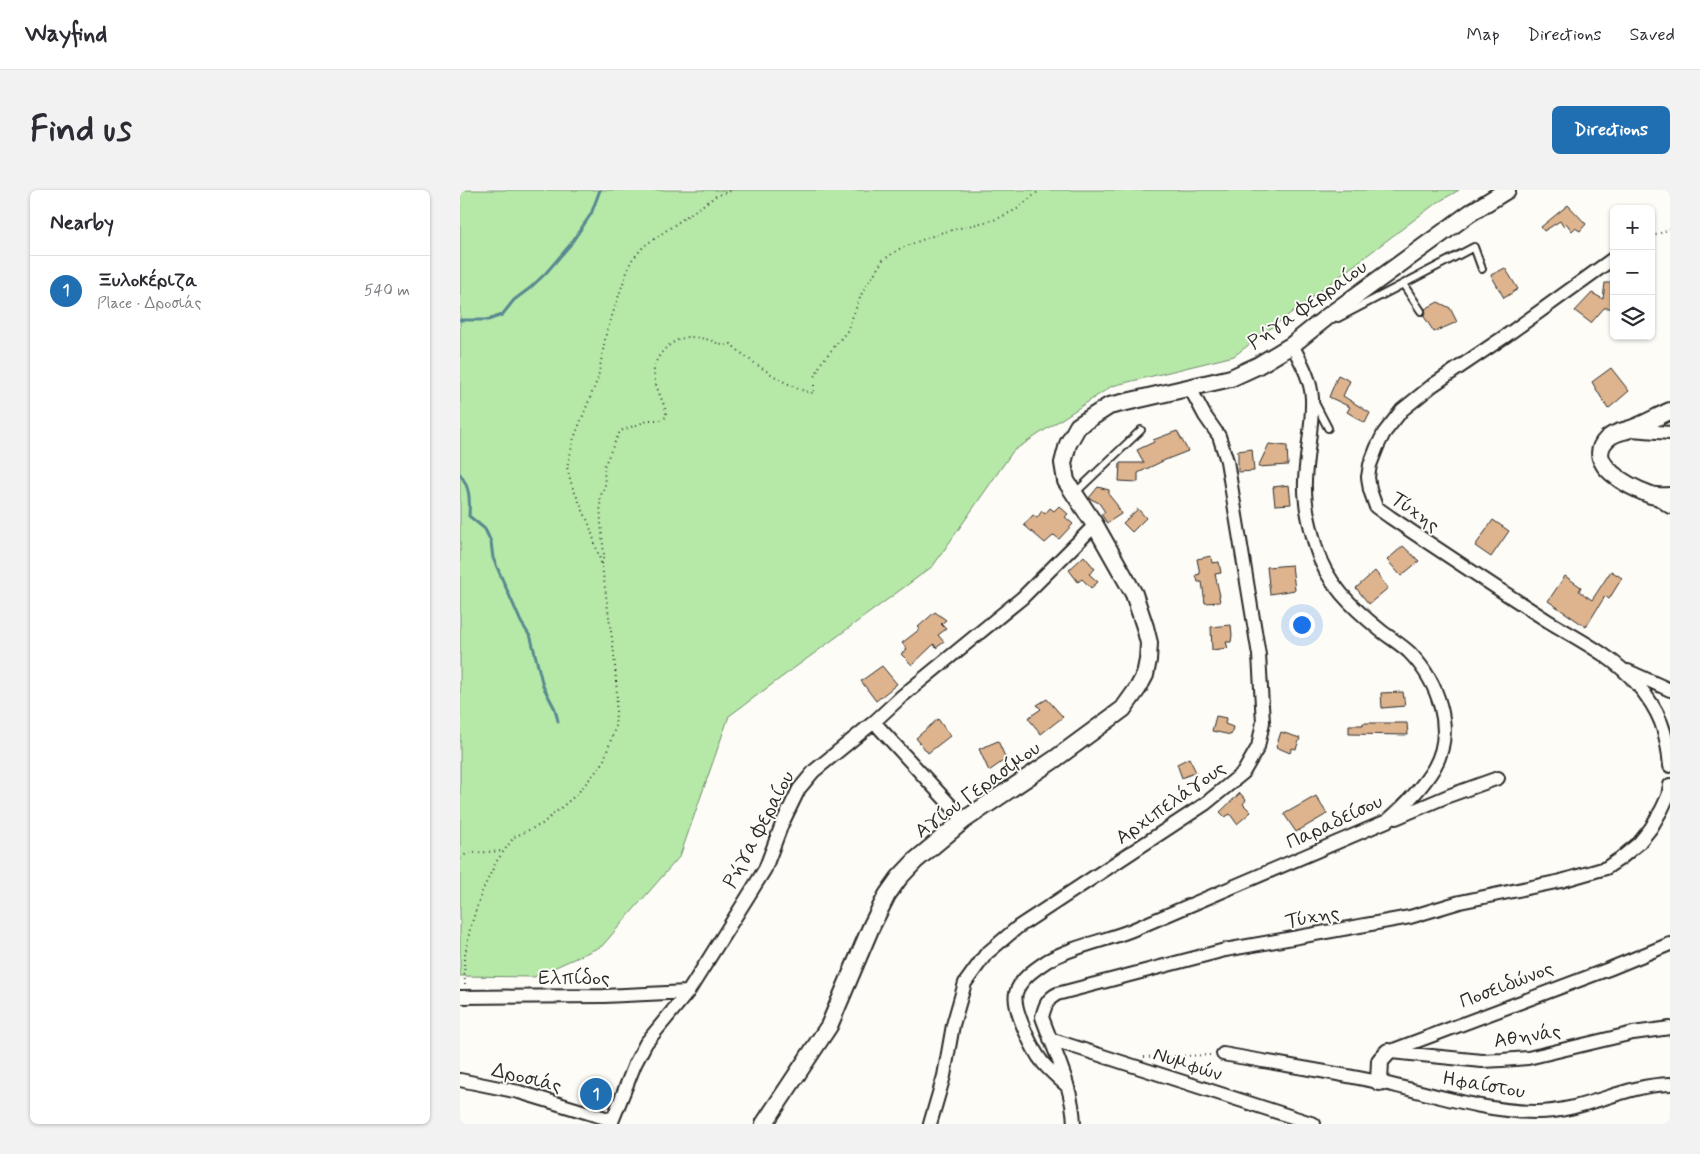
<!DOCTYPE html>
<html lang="en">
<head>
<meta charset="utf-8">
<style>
	body { margin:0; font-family:Mynerve,sans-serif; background:#f2f2f3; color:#2b2b33 }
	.controls { position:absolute; right:15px; top:15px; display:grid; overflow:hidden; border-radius:8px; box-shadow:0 1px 4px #0004 }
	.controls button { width:45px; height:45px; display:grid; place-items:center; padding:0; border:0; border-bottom:1px solid #e1e1e2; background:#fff; color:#2b2b33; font:25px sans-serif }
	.you { position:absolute; left:841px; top:434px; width:18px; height:18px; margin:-12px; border:4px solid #fff; border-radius:50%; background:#1a73e8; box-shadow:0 0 0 8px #1a73e833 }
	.badge { display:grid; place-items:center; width:32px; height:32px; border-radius:50%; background:#1f6fb2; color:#fff; font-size:16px; font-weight:700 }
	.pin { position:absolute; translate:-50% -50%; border:2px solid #fff; box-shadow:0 1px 5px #0006 }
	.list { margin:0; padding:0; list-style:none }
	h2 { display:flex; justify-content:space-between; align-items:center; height:65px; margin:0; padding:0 20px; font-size:21px }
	h2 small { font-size:16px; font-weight:400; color:#7c7c81 }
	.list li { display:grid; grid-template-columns:32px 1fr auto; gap:15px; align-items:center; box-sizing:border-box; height:70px; padding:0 20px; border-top:1px solid #e1e1e2 }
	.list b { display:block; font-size:19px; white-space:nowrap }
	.list p { margin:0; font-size:16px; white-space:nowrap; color:#7c7c81 }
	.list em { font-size:16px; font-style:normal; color:#7c7c81 }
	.icon { flex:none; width:28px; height:28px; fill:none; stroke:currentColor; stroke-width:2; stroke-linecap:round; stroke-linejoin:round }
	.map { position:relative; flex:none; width:1210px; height:934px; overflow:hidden; border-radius:8px }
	header { display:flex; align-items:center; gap:30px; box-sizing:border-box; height:70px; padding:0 25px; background:#fff; border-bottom:1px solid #e1e1e2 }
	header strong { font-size:24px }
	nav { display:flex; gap:28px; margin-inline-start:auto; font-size:18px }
	.intro { display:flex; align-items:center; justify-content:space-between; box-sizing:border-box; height:120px; padding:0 30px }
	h1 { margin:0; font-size:35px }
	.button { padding:12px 22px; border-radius:8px; background:#1f6fb2; color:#fff; font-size:18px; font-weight:700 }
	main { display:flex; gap:30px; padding:0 30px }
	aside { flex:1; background:#fff; border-radius:8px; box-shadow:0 1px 4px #0004 }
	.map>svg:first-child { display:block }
	.green { fill:#b6e8a8; stroke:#708a6a }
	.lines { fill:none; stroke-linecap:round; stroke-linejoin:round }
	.stream { stroke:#59898f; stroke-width:3 }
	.building { fill:#deb48e; stroke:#2b2b2b }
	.lane-casing { stroke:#2b2b2b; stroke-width:10 }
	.street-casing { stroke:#2b2b2b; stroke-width:16 }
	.secondary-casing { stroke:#2b2b2b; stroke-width:20 }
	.path { stroke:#2b2b2b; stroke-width:2; stroke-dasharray:1 4; stroke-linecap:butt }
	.lane { stroke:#fdfcf7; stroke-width:6 }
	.street { stroke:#fdfcf7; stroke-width:12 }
	.secondary { stroke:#fdfcf7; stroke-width:16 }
	.labels { text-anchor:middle; stroke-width:4; stroke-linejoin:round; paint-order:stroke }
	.street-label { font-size:20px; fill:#2b2b2b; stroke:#fdfcf7 }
</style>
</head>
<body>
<header>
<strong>Wayfind</strong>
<nav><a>Map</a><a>Directions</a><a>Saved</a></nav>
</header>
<div class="intro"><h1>Find us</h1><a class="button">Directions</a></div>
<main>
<aside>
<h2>Nearby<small></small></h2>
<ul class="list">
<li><span class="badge">1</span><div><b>Ξυλοκέριζα</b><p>Place · Δροσιάς</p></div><em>540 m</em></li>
</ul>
</aside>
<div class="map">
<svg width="1210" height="934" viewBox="0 0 1210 934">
	<rect width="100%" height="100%" fill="#fdfcf7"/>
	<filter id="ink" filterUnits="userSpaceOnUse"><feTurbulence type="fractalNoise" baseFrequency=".02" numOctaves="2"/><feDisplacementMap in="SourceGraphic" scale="10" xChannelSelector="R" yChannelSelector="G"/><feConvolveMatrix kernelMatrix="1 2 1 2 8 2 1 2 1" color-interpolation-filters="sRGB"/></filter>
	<g filter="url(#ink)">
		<path class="green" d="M0,0H999L975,14L774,166L652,196L553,261L473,376L269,526L220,666L142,756L74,787L0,786Z"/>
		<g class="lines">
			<path class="stream" d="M0,130H28L42,125L54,110L70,98L85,84L110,55L131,24L140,0
				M0,284C10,298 10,308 9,326L25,339L31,352L33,368L61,432L71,448L83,496L95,519L98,531"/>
		</g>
		<path class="building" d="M1108,15L1126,34L1120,41L1115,38L1112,41L1106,33L1103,36L1100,31L1084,41L1081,37Z
			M1045,78L1058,99L1044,108L1031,85Z
			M1145,93H1151V114L1154,115V118H1144L1131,133L1115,121L1132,103L1143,109Z
			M978,112L990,118L997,132L974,142L963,125L966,123L965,119Z
			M1151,178L1169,201L1148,219L1132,192Z
			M878,185L890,191L883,206L910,223L905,233L887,222L890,217L869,207Z
			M717,241L728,261L705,270L678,283V292L659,291L660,273H684L677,260L694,252L693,250Z
			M809,254L827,256L828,275L798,277Z
			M792,259L794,281L778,282V261Z
			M829,295L831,314L815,315L813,297Z
			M638,297L649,300V305L657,315L661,324L647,333L641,324L645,322L639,313L629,308Z
			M599,316L608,324L605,327L613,334L599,349L594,345L585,353L564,335L573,325L577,328L582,321L585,324L590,318L594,321Z
			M678,319L686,328L672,342L663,333Z
			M1033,330L1049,341L1031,367L1015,356Z
			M943,356L959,371L941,386L927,370Z
			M624,366L635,379L629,384L638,392L631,398L622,389L618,392L609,380Z
			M751,366L752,373L759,372L761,383L755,384L760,406H759L760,412L745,413L742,392H738L736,385L740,384L737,369Z
			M832,375L835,400L810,404L807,377Z
			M915,381L928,398L909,414L896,398Z
			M1151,381L1162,388L1149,409L1145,406L1126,437L1088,411L1105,386L1121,397L1119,401L1132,410Z
			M475,422L486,430L481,434L486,439L478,445L484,452L476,458L474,454L452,475L441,464L447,459L442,453L460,439L458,437Z
			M771,435L772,445L771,452H766L768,458L752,460L751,437Z
			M422,476L437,494L416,511L401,491Z
			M943,502L945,516L922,518L921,503Z
			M587,509L603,527L581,544L568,528L581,519L577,515Z
			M756,526L766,528L765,534L773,537L771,545L752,541Z
			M478,529L490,546L468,563L456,548Z
			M903,533H947L948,545L889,544V535H903Z
			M821,542L840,548L836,559L832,558L830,563L816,557Z
			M538,551L546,569L529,581L519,559Z
			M729,568L736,582L722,588L717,574Z
			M780,603L786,610L783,614L791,622L777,634L770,624L765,627L760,622Z
			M856,606L867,624L836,642L824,624Z"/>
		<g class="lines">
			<g class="lane-casing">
				<path id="lane" d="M943,94L961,121
					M878,128L1014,57L1022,79
					M855,213L868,238
					M614,304L681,240"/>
			</g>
			<g class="street-casing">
				<path id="street" d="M1154,68L1047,145L973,195L942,220L924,243L917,257L910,275L908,287L910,300L916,317L930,327C982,362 1035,397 1088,431C1119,450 1153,466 1177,494C1200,521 1207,542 1210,576
					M1171,240L1210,243
					M1193,305L1210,317
					M1168,481L1210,500
					M414,532L504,630
					M936,628L988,606L1038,588
					M0,807L144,806L228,802
					M590,849L854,934
					M928,862L1149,779L1210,754
					M931,862L1022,871L1042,870L1068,868L1173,843L1210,838
					M763,864C818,874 873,882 928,894C975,905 1028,922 1077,922C1123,922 1164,895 1210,894
					M0,890L59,902L152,930
					M607,896C599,889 590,881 583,873C573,861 552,818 556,803C560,789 575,779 587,771C613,756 645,751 672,740C757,703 842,667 927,631C944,616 962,598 974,578C996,540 978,492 950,463C942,455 930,448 920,440C893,418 866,393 856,358C850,336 844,314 845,291C846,264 853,236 852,208C851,189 841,172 832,155
					M151,934L175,874L186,853L228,802L287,708L305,679L322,634L339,599L354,581L414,532L441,507L562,408L635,335
					M470,934L484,886L493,835L505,793L526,764L558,737L745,614L783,583L798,557L803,532L799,465L767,271L759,246L745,226L730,198
					M614,934C613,897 594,861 582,827C585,816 587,809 597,804L765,760L950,727L1000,712L1101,691L1146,678L1161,668L1179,653L1191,638L1202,619L1208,606L1210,595"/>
			</g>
			<g class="secondary-casing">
				<path id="secondary" d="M1210,221C1196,227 1182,236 1167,240C1160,242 1153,243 1147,249C1122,274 1172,298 1191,305C1197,307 1204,306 1210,306
					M919,892L920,871L928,862
					M304,934L369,836L411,737L427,705L439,688L456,670L504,630L595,569L663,519L678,498L685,485L688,470L689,453L685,437L674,404L635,335L606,291L603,273L608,254L618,236L649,216L771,188L797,176L832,155L867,127L1010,23L1047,0"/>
			</g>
			<path class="path" d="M1191,47L1210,39
				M142,374L144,365L141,333L140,309L142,302L145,297L144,276L160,241L190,230H200L206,227V221C203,211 194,194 194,184C192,166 213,148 229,147C234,147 240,148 245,149C255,150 260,158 271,154C286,169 334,202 354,203V189L361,173L387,141L402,103L423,70L441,58L480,43L537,29L557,19L580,0
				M0,667L9,663L44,661
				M5,795L4,770L10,739L21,704L36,672L54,647L82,634L117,604L143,573L155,538L157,504L154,463L142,376L129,334L112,296L107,277L114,248L138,188L146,144L161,99L171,71L184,56L256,6L273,0
				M684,867L752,865"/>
			<use href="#lane" class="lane"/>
			<use href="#street" class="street"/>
			<use href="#secondary" class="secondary"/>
		</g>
	</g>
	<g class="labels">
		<g class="street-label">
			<text transform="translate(847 114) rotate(-35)" y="7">Ρήγα Φερραίου</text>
			<text transform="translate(956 321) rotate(36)" y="7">Τύχης</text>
			<text transform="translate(517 599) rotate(-36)" y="7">Αγίου Γερασίμου</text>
			<text transform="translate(710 612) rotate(-35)" y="7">Αρχιπελάγους</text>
			<text transform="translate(874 631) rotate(-25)" y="7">Παραδείσου</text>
			<text transform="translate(298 639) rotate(-62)" y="7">Ρήγα Φεραίου</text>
			<text transform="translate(852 726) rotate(-10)" y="7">Τύχης</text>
			<text x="114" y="794">Ελπίδος</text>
			<text transform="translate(1046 794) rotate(-21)" y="7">Ποσειδώνος</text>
			<text transform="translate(1067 845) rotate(-9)" y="7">Αθηνάς</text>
			<text transform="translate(728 873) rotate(18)" y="7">Νυμφών</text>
			<text transform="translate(67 887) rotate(14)" y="7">Δροσιάς</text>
			<text transform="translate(1024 894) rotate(10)" y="7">Ηφαίστου</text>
		</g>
	</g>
</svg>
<div class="controls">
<button>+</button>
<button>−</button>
<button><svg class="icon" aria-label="layers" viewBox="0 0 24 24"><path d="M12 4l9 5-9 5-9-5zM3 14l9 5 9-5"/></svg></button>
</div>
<div class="you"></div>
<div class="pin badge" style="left:136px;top:904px">1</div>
</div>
</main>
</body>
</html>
